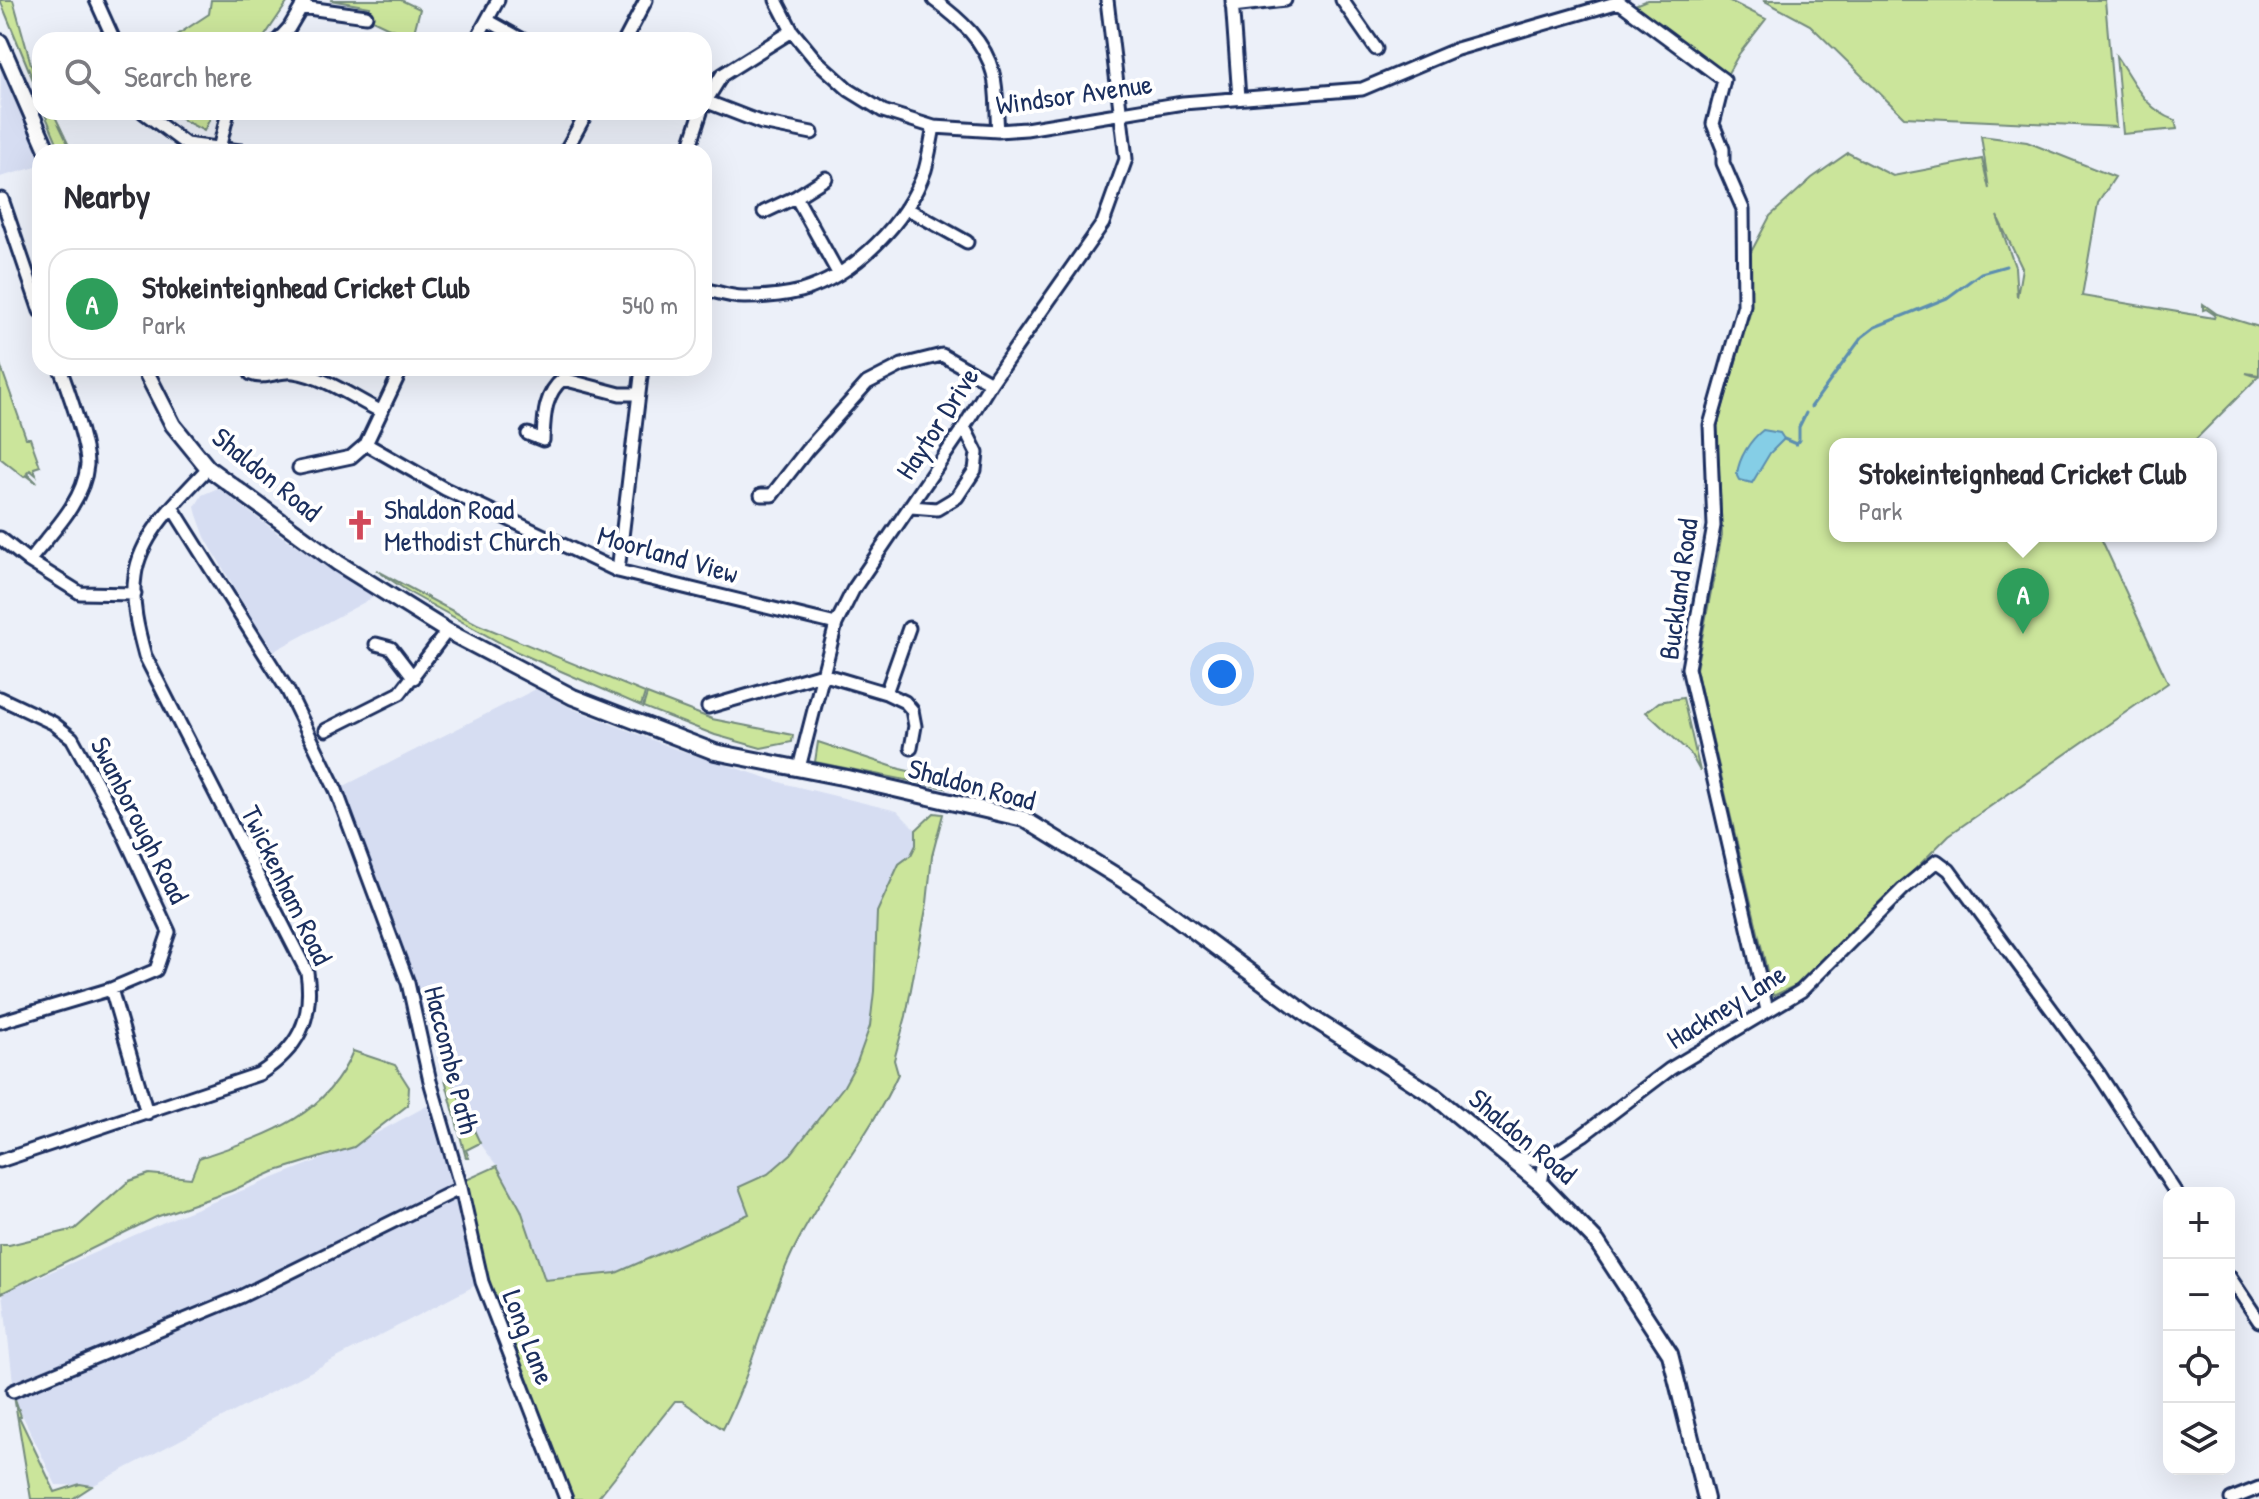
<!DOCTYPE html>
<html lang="en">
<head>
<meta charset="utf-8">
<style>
	body { margin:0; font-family:"Patrick Hand",sans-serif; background:#f7f7f7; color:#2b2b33 }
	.controls { position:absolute; right:24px; bottom:24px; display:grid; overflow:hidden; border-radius:16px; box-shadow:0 8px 32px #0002 }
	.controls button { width:72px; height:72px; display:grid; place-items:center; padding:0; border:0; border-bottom:2px solid #e1e1e2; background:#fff; color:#2b2b33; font:40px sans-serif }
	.you { position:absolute; left:1222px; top:674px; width:28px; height:28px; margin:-20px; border:6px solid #fff; border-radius:50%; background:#1a73e8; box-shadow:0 0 0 12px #1a73e833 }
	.badge { display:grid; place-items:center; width:52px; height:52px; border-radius:50%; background:#d93025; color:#fff; font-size:26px; font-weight:700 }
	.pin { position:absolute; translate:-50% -66px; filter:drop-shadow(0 2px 4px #0008) }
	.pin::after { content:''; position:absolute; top:42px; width:28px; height:24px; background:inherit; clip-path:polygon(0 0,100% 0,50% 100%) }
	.popup { position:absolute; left:1829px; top:438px; width:388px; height:104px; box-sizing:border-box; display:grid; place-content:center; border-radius:16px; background:#fff; filter:drop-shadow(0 2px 6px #0005); font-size:26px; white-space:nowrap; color:#7c7c81 }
	.popup b { font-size:30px; color:#2b2b33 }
	.popup::after { content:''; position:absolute; left:50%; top:100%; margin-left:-16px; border:16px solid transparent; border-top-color:#fff }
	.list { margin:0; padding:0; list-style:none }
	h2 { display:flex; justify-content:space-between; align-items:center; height:104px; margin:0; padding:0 32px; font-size:34px }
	h2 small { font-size:26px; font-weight:400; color:#7c7c81 }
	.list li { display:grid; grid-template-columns:52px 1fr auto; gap:24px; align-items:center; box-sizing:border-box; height:112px; margin:0 16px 16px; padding:0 16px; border:2px solid #e1e1e2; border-radius:24px }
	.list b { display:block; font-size:30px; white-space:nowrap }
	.list p { margin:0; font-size:26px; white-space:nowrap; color:#7c7c81 }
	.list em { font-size:26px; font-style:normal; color:#7c7c81 }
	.icon { flex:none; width:44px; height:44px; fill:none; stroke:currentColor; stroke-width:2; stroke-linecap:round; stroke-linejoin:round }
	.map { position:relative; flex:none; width:2259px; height:1499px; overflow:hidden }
	.search { position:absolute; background:#fff; box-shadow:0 8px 32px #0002; left:32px; top:32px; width:680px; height:88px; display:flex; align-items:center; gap:20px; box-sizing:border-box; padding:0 28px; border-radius:24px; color:#7c7c81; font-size:30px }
	.panel { position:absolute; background:#fff; box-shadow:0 8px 32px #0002; left:32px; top:144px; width:680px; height:232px; border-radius:24px }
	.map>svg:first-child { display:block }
	.built { fill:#d6ddf2 }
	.green { fill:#cbe59b; stroke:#738a7c; stroke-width:2; fill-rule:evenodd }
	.water { fill:#85cee6; stroke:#5b8eb0; stroke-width:2 }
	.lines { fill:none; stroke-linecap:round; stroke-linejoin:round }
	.stream { stroke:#5b8eb0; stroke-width:3 }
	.minor-casing { stroke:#1b2f5e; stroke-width:17 }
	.tertiary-casing { stroke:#1b2f5e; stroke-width:20 }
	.minor { stroke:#fff; stroke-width:11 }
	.tertiary { stroke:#fff; stroke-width:14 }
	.labels { text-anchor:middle; stroke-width:8; stroke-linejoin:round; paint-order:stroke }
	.street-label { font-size:28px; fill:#1b2f5e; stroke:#fff }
	.poi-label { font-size:28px; fill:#1b2f5e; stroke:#fff; text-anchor:start }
</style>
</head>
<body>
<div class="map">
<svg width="2259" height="1499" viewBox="0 0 2259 1499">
	<rect width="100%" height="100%" fill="#ecf0f9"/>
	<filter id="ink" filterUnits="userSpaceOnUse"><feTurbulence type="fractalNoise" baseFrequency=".0125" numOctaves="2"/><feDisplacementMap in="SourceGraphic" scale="16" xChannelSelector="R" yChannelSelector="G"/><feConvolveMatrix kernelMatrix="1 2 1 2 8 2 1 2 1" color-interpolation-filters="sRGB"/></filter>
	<g filter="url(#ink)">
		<path class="built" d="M1,59L40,154V166L0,177Z
			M218,488L280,535L374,597L274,651L255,624L205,537L197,515L195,507L202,495Z
			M536,689L573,709L676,749L786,784L897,811L916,830V845L911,855L899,864L873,965L874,991L870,1026L857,1062L844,1086L791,1154L768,1174L739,1187L750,1214L616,1273L545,1280L521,1210L497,1166L480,1143L452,1082L336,790Z
			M436,1101L482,1282L92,1486L56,1485L15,1400L3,1293L180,1215L347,1149Z"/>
		<path class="green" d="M0,0H13L14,3L34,75L40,87V97Z
			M211,0H289L262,40H176L174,37L209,14Z
			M330,0H401L420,9L413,36L387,27L368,18L370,7Z
			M1647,0H1728L1766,19L1739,54L1724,80L1632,6Z
			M1763,0H2105L2116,127L1904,117L1810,25Z
			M2116,56C2135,83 2143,108 2175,120L2177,129L2123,134Z
			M44,112H53L72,152H61Z
			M168,112H213L204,131Z
			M1981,136L2027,142L2115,177L2098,203L2082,296L2214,318L2215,315L2206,309L2203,310V304L2217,314L2259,327V375L2246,373L2258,377L2191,444H1835V536H2100L2168,683L1949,835L1803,982L1773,996L1696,669L1722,535L1717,426L1751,310L1750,254L1770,216L1812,178L1848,153L1893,176L1982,159L1989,189ZM1997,216L2022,268L2017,297L2015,267Z
			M0,364L26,438H30L40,466L34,468L36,475L30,470L27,473L37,483L26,475L24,477L0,458Z
			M376,570L477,624L645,693L641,706L515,651L412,594Z
			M647,694L712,719L793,735L792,742L761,748L715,735L643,707Z
			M1683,698L1700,771L1690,753L1646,712L1659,702Z
			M818,742L900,769L946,780V788L815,762Z
			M934,813L943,814L932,856L927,903L906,1016L894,1060L898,1074C869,1138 822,1190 792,1253C765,1310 752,1373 723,1429L682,1401H675L597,1499H570L487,1281L466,1180L497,1166L521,1210L545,1280L616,1273L749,1214L739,1187L768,1174L791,1154L844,1086L857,1062L870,1026L874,991L877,912L899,864L911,855L916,845V830Z
			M353,1051L395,1065L409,1087L408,1105L354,1147L273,1172L231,1191L156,1217L0,1294V1245H9L75,1229L129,1181L149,1174L191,1178L199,1158C264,1136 325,1119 353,1051Z
			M445,1079L452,1082L480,1143L466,1150L469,1158H466Z
			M14,1396L21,1416L19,1417L55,1492L80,1484L92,1486L72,1499H31Z"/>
		<path class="water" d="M1763,430L1780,433L1784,439L1770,453L1752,483L1740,480L1737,474C1739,458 1750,440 1763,430Z"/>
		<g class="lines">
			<path class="stream" d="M1811,407L1862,337L1875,327L1947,298L1981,273L2006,266
				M1784,439L1796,444L1799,440V427L1806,413"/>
			<g class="minor-casing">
				<path id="minor" d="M96,0L114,40
					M776,0L792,31L815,59L849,90L883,111L934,127L998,131L1026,129L1183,103L1362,89L1457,49L1619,2L1724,80L1713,124L1723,149V163L1743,209L1744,305L1710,425L1714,526L1688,668L1767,1010
					M934,0C960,19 985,41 993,73C998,91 996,112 998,131
					M1232,0L1239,98
					M1342,0L1376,49
					M1232,6L1285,0
					M301,7L366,16
					M487,20L523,40
					M278,40L289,28L305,1
					M476,40L498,0
					M625,40L646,0
					M705,101L762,123L812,133
					M704,104L722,75L792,31
					M143,112L186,144L248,152
					M219,149L228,112
					M565,152L587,112
					M688,152L701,112
					M796,197L838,273
					M2,199L40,311
					M906,208L967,242
					M764,212L796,197L826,178
					M704,289C717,292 733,298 746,297C763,297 785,295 801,291C855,275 907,222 925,170C929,156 931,141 934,127
					M249,368L251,374C264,380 280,370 294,372C323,376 354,398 380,411
					M528,434L543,440C544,418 544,394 563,379L620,394H639
					M366,444L445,489L618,571L836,624
					M299,468L351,457L366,444L402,368
					M761,495H772L807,450L867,383L902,365L942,355L991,383
					M172,507L288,691L336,790L408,983L430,1081L461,1188L482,1282L566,1499
					M911,507L937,509L957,497L975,470L977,453L964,427
					M0,538L29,561L80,593L135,594
					M29,561C50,534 84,502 87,465C88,444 68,390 60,368
					M618,571L642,368
					M376,644L391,648L414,678
					M886,693L909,628
					M0,698L53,723L72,738L115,816L169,932L156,970L111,989L147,1113
					M708,707L822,674L886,693L905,702L912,710L915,726L911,748
					M326,730L400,693L447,631
					M799,768L836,624L853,590L964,427L991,383L1103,223L1126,159L1107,0
					M0,1022L111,989
					M1511,1158L1545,1160
					M0,1161L259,1074C298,1049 314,1019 307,972L145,656C138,630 131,603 135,576C140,534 181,497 208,468
					M1541,1184L1545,1160L1583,1135L1670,1069L1801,991L1903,889L1937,861L1949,870L2099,1074L2176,1193
					M2229,1276L2259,1321
					M13,1391L240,1297L461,1188
					M2231,1499L2259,1488"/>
			</g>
			<g class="tertiary-casing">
				<path id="tertiary" d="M0,42L48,152
					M144,368L173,425L208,468L338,563L447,631L573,697L715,752L847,778L1024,819L1136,888L1309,1016L1433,1095L1541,1184L1597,1242L1670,1354L1706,1499"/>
			</g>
			<use href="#minor" class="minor"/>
			<use href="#tertiary" class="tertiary"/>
		</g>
	</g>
	<defs>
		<g id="church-bare" transform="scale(2.4)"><path d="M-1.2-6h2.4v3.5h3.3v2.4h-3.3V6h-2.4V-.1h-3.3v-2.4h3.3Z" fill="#d1495b" stroke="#fff" stroke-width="2.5" paint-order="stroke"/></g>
	</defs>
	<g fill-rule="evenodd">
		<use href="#church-bare" x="360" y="525"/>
	</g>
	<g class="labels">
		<g class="street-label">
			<text transform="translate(1074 94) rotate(-8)" y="10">Windsor Avenue</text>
			<text transform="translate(937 423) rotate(-57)" y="10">Haytor Drive</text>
			<text transform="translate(267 474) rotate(39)" y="10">Shaldon Road</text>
			<text transform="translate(668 554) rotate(16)" y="10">Moorland View</text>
			<text transform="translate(1678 589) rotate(-82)" y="10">Buckland Road</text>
			<text transform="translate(972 784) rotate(15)" y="10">Shaldon Road</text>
			<text transform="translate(140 820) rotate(63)" y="10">Swanborough Road</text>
			<text transform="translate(287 885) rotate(64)" y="10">Twickenham Road</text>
			<text transform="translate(1726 1006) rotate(-32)" y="10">Hackney Lane</text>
			<text transform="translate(452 1060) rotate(76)" y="10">Haccombe Path</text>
			<text transform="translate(1523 1136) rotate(40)" y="10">Shaldon Road</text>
			<text transform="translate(529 1337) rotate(69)" y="10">Long Lane</text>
		</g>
		<g class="poi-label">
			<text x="384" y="519">Shaldon Road<tspan x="384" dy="32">Methodist Church</tspan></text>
		</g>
	</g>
</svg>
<div class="controls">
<button>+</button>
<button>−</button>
<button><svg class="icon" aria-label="locate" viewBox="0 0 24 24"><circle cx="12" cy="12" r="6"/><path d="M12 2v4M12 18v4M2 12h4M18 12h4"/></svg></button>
<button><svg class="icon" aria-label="layers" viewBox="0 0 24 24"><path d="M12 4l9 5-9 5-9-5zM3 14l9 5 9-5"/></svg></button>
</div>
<div class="you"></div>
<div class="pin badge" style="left:2023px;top:634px;background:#2e9e5b">A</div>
<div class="popup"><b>Stokeinteignhead Cricket Club</b>Park</div>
<div class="search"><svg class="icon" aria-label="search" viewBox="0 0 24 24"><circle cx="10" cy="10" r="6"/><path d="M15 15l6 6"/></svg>Search here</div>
<section class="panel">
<h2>Nearby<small></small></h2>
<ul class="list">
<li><span class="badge" style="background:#2e9e5b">A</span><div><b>Stokeinteignhead Cricket Club</b><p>Park</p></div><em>540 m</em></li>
</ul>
</section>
</div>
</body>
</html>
